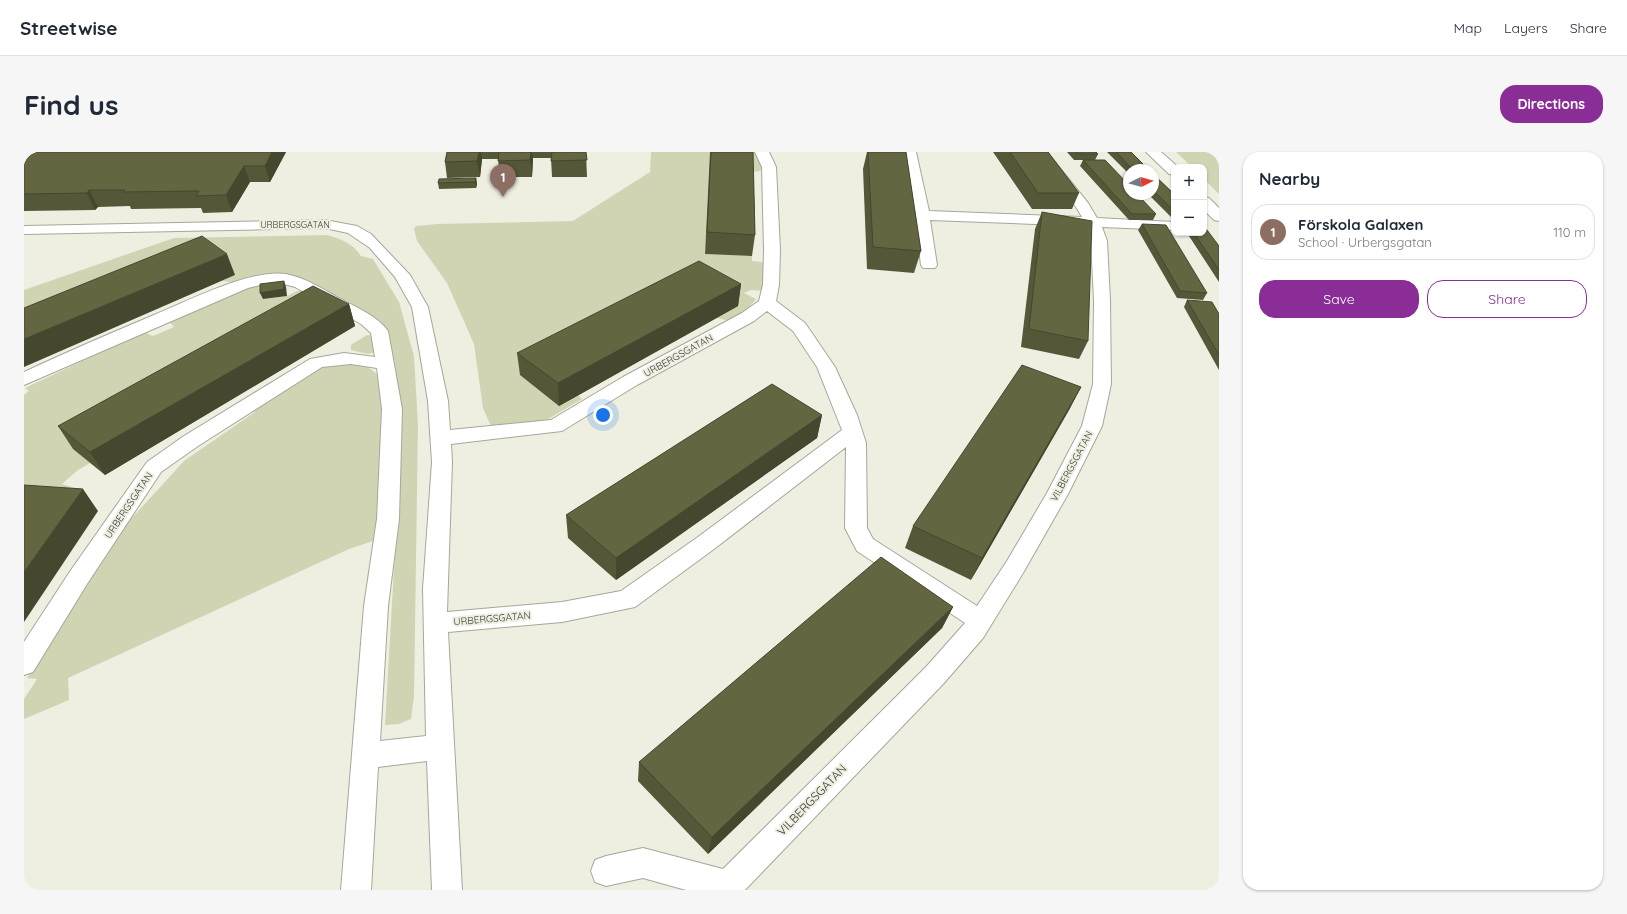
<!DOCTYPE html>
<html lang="en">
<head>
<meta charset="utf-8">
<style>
	body { margin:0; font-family:Quicksand,sans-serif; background:#f6f6f7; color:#1f2937 }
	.controls { position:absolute; right:12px; top:12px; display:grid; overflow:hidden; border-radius:8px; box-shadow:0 1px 3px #0004 }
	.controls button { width:36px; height:36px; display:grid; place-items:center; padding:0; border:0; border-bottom:1px solid #e0e1e3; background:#fff; color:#1f2937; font:20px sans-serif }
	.compass { position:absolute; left:1099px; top:12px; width:36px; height:36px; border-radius:50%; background:#fff; box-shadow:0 1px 3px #0004; rotate:84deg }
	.you { position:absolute; left:579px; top:263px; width:14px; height:14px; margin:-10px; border:3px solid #fff; border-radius:50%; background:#1a73e8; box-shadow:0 0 0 6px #1a73e833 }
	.badge { display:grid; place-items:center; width:26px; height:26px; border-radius:50%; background:#8b2d97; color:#fff; font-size:13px; font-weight:700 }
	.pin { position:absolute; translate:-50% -33px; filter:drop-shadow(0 1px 2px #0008) }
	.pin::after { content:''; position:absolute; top:21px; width:14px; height:12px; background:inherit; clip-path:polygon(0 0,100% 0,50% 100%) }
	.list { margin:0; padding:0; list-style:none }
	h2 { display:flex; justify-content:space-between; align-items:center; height:52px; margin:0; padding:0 16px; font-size:17px }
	h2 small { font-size:13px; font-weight:400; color:#747a83 }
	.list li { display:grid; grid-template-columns:26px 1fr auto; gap:12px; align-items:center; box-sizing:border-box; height:56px; margin:0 8px 8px; padding:0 8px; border:1px solid #e0e1e3; border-radius:16px }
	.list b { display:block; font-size:15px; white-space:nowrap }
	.list p { margin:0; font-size:13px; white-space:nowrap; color:#747a83 }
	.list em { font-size:13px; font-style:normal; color:#747a83 }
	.actions { display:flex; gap:8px; padding:12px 16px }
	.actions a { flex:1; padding:9px 0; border:1px solid #8b2d97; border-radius:16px; text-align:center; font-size:14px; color:#8b2d97 }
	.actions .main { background:#8b2d97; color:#fff }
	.map { position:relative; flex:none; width:1195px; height:738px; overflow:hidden; border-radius:16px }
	header { display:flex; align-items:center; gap:24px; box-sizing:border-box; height:56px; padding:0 20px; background:#fff; border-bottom:1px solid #e0e1e3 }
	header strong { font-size:19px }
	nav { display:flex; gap:22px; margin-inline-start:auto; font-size:14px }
	.intro { display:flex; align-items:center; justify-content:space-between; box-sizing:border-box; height:96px; padding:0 24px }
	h1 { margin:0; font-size:28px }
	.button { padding:10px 18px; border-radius:16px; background:#8b2d97; color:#fff; font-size:14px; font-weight:700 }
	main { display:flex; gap:24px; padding:0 24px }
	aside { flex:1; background:#fff; border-radius:16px; box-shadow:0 1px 3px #0004 }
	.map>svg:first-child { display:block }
	.green { fill:#d0d4b3 }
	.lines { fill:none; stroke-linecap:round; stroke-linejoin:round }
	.minor-casing { stroke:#a6a79a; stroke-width:2 }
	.minor { fill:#fff; fill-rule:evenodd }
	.wall { fill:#555838 }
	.shaded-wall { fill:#45472e }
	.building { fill:#636641; stroke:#45472e }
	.labels { text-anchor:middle; stroke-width:4; stroke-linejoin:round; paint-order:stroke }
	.far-street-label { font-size:9px; fill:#3b3b36; stroke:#eeefe1 }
	.street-label { font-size:10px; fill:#3b3b36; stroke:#eeefe1 }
	.near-street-label { font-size:12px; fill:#3b3b36; stroke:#eeefe1 }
</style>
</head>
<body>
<header>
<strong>Streetwise</strong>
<nav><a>Map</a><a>Layers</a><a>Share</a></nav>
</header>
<div class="intro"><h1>Find us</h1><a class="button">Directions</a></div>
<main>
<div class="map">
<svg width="1195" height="738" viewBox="0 0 1195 738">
	<rect width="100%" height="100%" fill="#eeefe1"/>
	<path class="green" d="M627,0H731L738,15L736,19L726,20L686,8L681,102L728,104V109L738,110L742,116L740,139L727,138L720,141L732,147C726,156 715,164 705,169L693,166L714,154L554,243L558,247L514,273L467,274L459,256L450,192L423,131L393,89L390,77L392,74L413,72L549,69L626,20Z
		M1152,0H1195V42L1180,27V15H1168Z
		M303,83C318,87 328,91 337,104L349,107L375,150L390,204L394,273L390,544L387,567L375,572L361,573L372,382L377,262L371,212L363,181L356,169L323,149L282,129L251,124H234L214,131L198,129L211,123L0,175V138L150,86Z
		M239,132V147L263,144L273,139H281L50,297L66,311L54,318L38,332L57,338L0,372V243L5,239L1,236L120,180L129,184L150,175L145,169L220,137Z
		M343,183L350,184L352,200L344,202L327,198V193Z
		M333,210C341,214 349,217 354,224C364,238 353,363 352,388L325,397L44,526L45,548L0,567V547L13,527L3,526L95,380L160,309L231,260L228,256L289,219L311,212Z"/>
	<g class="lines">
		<g class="minor-casing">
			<path id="minor" d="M731,0H745L752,15L756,98L755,133L752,149L781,171L811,215L833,263L842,291L843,376L849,387L953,454L983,409L1023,341L1058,274L1069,232L1070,148L1067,89L1063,74L906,68L913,113L911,116H899L897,113L890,57L878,0H892L905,59L1058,65L1052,55L1009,0H1023L1064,51L1073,66L1150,70V78L1078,75L1083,89L1086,148L1087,232L1078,274L1044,342L999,421L959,486L920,531L721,738H662L619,726L582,734L571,730L567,719L571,708L582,704L619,696L699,717L902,515L941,471L833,399L821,376L822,295L690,397L611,455L538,470L424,480L438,738H408L403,609L354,615L347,738H317L340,454L353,367L358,257L353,216L327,212L298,215L174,294L137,320L63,432L9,520L0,523V490L47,418L123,310L160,284L286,207L320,201L351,205L347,181L337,172L271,135L260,132H241L224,136L0,233V220C43,200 87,181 130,163C164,149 226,117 262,122C283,126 301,139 319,148C335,157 353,164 364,179L378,257L375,367L364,454L356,589L402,584L399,437L408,310L404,249L388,155L371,125L346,96L324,81L301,76L0,82V74L301,68L333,74L347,82L386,123L404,155L424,249L426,278L527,268L599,225L718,161L735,149L739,133L740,98L738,15ZM743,159L769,179L793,215L818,278L674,385L597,439L538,450L423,460L428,310L427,292L538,279L613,233L730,169Z
				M1122,0H1137L1154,15H1150V23L1145,22Z
				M1180,45L1185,46L1195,56V69L1190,68L1180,58Z"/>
		</g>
		<use href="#minor" class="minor"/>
	</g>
	<path class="wall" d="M0,0H262L246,30H226L208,60L179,61L177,56L107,57L106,54L74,55L71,58L0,59Z
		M423,0H562L563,25H528L527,6H509L508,25H476L474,7H458L456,25L423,26L421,10Z
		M686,0H729L731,83L728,104L681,102Z
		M843,0H882L897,99L890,121L843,117L839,17Z
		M969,0H1024L1055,41L1048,57H1008Z
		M1043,0H1072L1074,2L1071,8H1050Z
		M1083,0H1107L1125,18H1105V22Z
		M1059,8L1132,62L1129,68H1105L1056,14Z
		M1129,22L1150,42V68L1124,42H1129Z
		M452,26L453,32L452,36L415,37L414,31Z
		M1018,60L1064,189L1055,207L997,195L1011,77Z
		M1118,72L1183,141L1179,148L1153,146L1114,78Z
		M1163,81H1180L1195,94V130Z
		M717,132L714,154L535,254L496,223L493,201Z
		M1163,148L1195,162V218L1160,155Z
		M325,152L331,174L81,323L49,297L34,274Z
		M1057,235L1045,258L947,428L881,396L889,374Z
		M798,263L793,286L592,428L544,386L542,363Z
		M929,455L918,476L684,702L614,629L615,610Z"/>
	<path class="shaded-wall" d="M248,0H262L246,30L241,14Z
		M455,0H457L458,7L456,25L453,9Z
		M507,0H508L509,6L508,25L506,8Z
		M220,14L226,30L208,60L202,43Z
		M452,26L453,32L452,36L451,30Z
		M65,38L74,55L71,58L63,41Z
		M203,102L211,123L0,215V187Z
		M260,129L262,135L263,144L239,147L236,141Z
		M717,132L714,154L535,254L534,231Z
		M325,152L331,174L81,323L66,300Z
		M1057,235L1045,258L947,428L958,406Z
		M798,263L793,286L592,428V406Z
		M59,337L74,359L0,470V420Z
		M929,455L918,476L684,702L688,685Z"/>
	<path class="building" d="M0,0H248L241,14H220L202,43L172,44L175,39L99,40L101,38H65L63,41L0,42Z
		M423,0H455L453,9L421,10Z
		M475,0H507L506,8L474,9Z
		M528,0H562L563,8L527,9Z
		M687,0H729L731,83L683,80Z
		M844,0H882L897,99L849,95Z
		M986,0H1024L1055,41H1014Z
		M1051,0H1072L1074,2H1053Z
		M1092,0H1107L1125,18H1109Z
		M1059,8H1081L1105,33V42H1113L1132,62H1108Z
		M1129,22L1150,42V59L1129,38Z
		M452,26L451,30L414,31L415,27Z
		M1018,60L1068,69L1064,189L1005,177Z
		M1118,72L1142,73L1183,141L1156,139Z
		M1180,74L1195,94V118L1170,81H1180Z
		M178,84L203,102L0,187V156Z
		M675,109L717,132L534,231L493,201Z
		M260,129V137L236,141V132Z
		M289,134L325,152L66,300L34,274Z
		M1163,148L1188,150L1195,162V203Z
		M998,213L1057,235L958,406L889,374Z
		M748,232L798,263L592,406L542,363Z
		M0,333L59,337L0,420Z
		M857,405L929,455L688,685L615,610Z"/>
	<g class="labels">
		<g class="far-street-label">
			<text x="271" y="76">URBERGSGATAN</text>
		</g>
		<g class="street-label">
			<text transform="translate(654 203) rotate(-29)" y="4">URBERGSGATAN</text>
			<text transform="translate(1047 314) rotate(-62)" y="4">VILBERGSGATAN</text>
			<text transform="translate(104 353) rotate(-56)" y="4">URBERGSGATAN</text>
			<text transform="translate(468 466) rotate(-5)" y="4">URBERGSGATAN</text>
		</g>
		<g class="near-street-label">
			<text transform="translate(788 648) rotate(-46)" y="4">VILBERGSGATAN</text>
		</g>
	</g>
</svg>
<div class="controls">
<button>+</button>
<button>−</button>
</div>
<svg class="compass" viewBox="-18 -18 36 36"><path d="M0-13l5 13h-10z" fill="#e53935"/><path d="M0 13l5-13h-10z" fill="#747a83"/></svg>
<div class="you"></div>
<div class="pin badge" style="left:479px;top:45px;background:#8d6e63">1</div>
</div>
<aside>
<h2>Nearby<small></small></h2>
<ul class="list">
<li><span class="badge" style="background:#8d6e63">1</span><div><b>Förskola Galaxen</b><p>School · Urbergsgatan</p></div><em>110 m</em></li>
</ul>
<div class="actions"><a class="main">Save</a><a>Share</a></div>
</aside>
</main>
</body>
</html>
